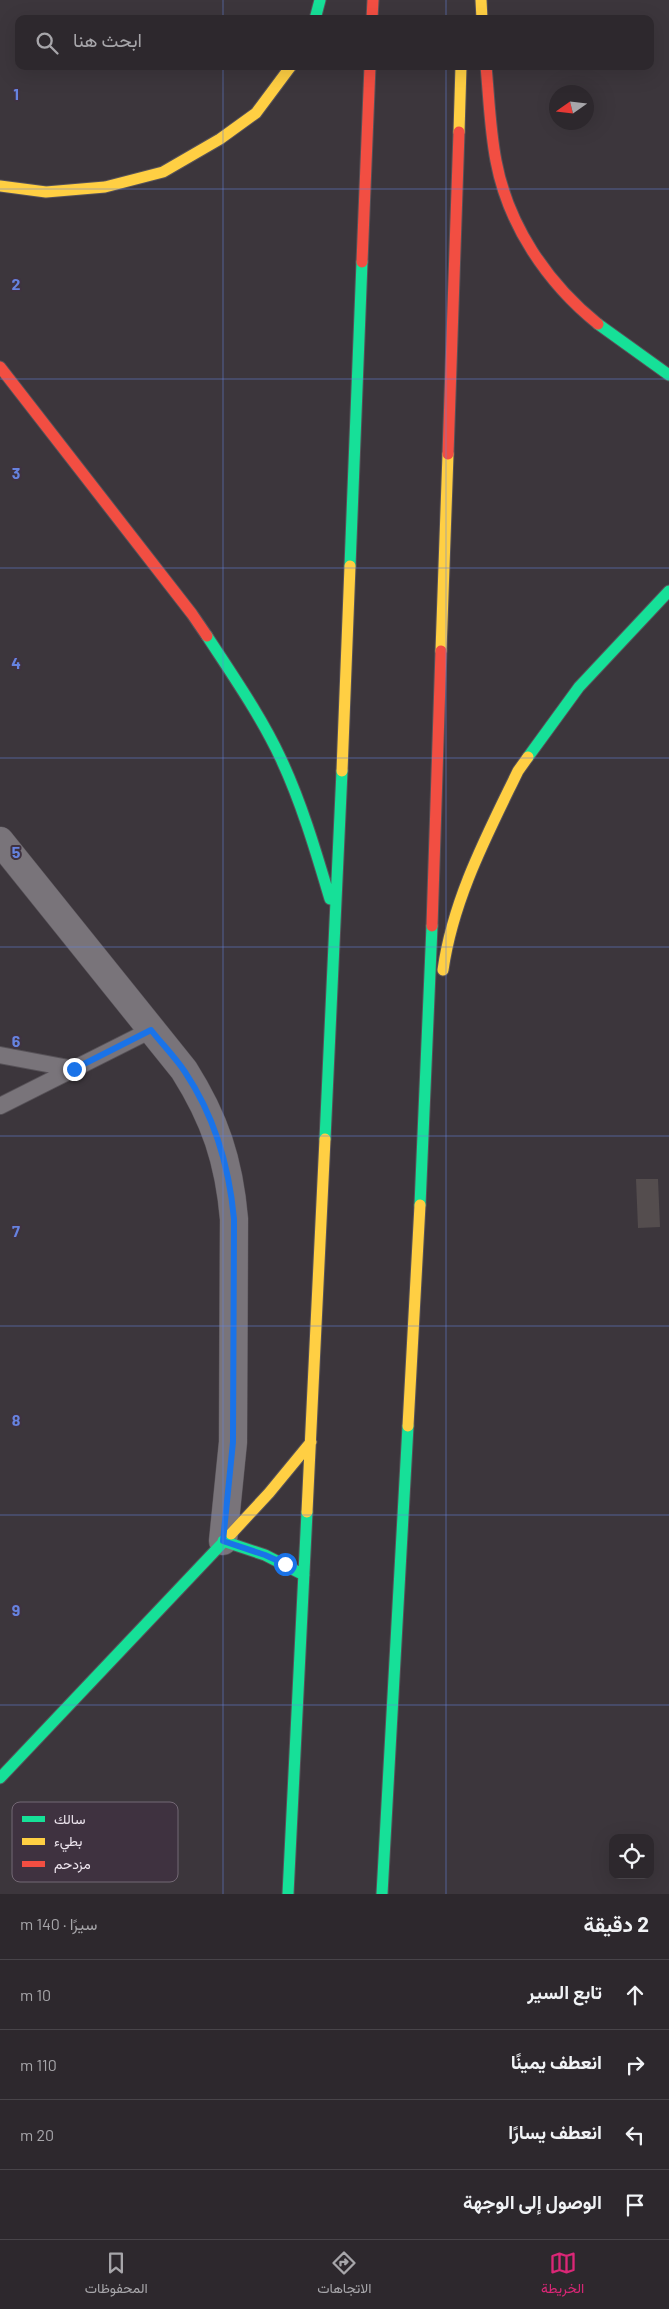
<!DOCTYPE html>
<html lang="ar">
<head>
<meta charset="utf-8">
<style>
	body { margin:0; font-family:Barlow,Vazirmatn,sans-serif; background:#353035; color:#f1f3f6; direction:rtl }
	.controls { position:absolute; right:15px; bottom:15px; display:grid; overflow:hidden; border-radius:10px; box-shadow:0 5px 20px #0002 }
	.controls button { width:45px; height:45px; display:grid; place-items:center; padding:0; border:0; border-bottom:1px solid #484449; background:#2d282d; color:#f1f3f6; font:25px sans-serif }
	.compass { position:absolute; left:549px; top:85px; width:45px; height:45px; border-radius:50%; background:#2d282d; box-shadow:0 5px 20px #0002; rotate:256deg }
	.stop { position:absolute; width:15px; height:15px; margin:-11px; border:4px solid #1a73e8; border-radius:50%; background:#fff }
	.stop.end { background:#1a73e8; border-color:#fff; box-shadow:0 1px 5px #0008 }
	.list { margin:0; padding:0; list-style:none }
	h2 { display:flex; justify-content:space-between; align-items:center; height:65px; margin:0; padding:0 20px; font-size:21px }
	h2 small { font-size:16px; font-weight:400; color:#a7a6aa }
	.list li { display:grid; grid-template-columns:32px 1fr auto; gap:15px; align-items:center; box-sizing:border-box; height:70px; padding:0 20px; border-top:1px solid #484449 }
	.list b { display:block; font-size:19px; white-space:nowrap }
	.list em { font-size:16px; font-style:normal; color:#a7a6aa }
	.icon { flex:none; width:28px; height:28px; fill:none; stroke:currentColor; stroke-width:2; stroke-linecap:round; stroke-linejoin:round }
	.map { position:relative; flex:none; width:669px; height:1894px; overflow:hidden; direction:ltr }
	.search { position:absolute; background:#2d282d; box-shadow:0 5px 20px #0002; left:15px; right:15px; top:15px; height:55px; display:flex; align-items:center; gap:12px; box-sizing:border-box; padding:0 18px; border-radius:10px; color:#a7a6aa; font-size:19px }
	.sheet { height:345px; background:#2d282d }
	nav { display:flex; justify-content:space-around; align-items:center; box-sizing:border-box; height:70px; border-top:1px solid #484449; background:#2d282d; font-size:14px; color:#a7a6aa }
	nav a { display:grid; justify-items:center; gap:2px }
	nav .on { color:#db2777 }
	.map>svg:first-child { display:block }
	.building { fill:#544d4e }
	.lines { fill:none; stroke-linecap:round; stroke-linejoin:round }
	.lane-casing { stroke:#575258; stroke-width:18 }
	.street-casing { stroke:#575258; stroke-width:29 }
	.fast-casing { stroke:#575258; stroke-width:13 }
	.slow-casing { stroke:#575258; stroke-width:13 }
	.jam-casing { stroke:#575258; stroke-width:13 }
	.lane { stroke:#79747a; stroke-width:16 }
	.street { stroke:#79747a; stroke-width:28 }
	.fast { stroke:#16e098; stroke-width:11 }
	.slow { stroke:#ffcf43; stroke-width:11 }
	.jam { stroke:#f24e42; stroke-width:11 }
	.route { stroke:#1a73e8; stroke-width:6 }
	.grid { fill:none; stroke:#6683e0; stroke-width:1; stroke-opacity:0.55 }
	.key { fill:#3f3240; stroke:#736874; stroke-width:1 }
	.key-label { font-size:14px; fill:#ede5ee }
	.grid-label { font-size:16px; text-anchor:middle; font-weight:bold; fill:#6683e0; stroke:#3f3240; stroke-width:4; stroke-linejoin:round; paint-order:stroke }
</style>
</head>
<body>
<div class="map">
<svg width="669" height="1894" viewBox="0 0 669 1894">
	<rect width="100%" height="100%" fill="#3c363c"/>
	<path class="building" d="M636,1179H658L660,1227L638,1228Z"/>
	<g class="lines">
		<g class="lane-casing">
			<path id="lane" d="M0,1055L74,1069
				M0,1106L151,1030"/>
		</g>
		<g class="street-casing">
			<path id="street" d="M0,841L184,1070C215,1119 229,1161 234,1219L233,1442L223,1541"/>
		</g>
		<g class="fast-casing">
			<path id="fast" d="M315,19L320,0
				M598,324L669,375
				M350,566L362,262
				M207,636C233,676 261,716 281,759C302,804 316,852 330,899
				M528,757L579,687L669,591
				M325,1139L342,771
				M420,1205L432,926
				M223,1541L265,1555L304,1575
				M0,1778L231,1534
				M288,1894L307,1512
				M382,1894L408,1426"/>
		</g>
		<g class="slow-casing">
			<path id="slow" d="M481,0L482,19
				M459,132L461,66
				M0,186L46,192L105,187L163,172L220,139L256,113L291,66
				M441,651L448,454
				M342,771L350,566
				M443,970C453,899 487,835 518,771L528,757
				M408,1426L420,1205
				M307,1512L325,1139
				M231,1534L269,1493L311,1442"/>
		</g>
		<g class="jam-casing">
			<path id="jam" d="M372,19L373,0
				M486,66C489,98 490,130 496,161C508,225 547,283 598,324
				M362,262L370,66
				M0,367L192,614L207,636
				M448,454L459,132
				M432,926L441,651"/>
		</g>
		<use href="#lane" class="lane"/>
		<use href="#street" class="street"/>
		<use href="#fast" class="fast"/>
		<use href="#slow" class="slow"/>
		<use href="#jam" class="jam"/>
	</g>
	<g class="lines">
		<path class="route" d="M74,1069L151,1030C162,1044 175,1057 185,1072C215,1117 229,1165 234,1219L233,1442L223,1541L265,1555L285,1564"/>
	</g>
	<path class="grid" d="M223,0V19M446,0V19M223,66V1894M446,66V1894M0,189H669M0,379H669M0,568H669M0,758H669M0,947H669M0,1136H669M0,1326H669M0,1515H669M0,1705H669"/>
	<rect x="12" y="1802" width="166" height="80" rx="8" class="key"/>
	<rect x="22" y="1816" width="23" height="6" fill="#16e098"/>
	<rect x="22" y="1838" width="23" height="7" fill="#ffcf43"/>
	<rect x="22" y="1861" width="23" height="6" fill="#f24e42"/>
	<g class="key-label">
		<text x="54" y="1824">سالك</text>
		<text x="54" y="1846">بطيء</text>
		<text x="54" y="1869">مزدحم</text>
	</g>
	<g class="grid-label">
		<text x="16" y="100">1</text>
		<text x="16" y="290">2</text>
		<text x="16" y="479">3</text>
		<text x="16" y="669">4</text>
		<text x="16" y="858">5</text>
		<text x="16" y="1047">6</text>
		<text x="16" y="1237">7</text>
		<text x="16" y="1426">8</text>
		<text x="16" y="1616">9</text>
	</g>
</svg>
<div class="controls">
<button><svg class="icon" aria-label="locate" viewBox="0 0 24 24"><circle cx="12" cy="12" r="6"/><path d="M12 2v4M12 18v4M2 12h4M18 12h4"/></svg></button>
</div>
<svg class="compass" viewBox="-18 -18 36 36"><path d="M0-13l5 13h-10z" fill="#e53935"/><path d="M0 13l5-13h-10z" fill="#a7a6aa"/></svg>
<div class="stop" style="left:285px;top:1564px"></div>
<div class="stop end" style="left:74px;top:1069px"></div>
<div class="search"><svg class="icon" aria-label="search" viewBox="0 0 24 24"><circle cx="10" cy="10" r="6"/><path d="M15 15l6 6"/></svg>ابحث هنا</div>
</div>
<section class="sheet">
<h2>2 دقيقة<small>سيرًا · 140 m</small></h2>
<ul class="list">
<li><svg class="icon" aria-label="ahead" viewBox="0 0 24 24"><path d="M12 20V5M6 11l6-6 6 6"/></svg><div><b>تابع السير</b></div><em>10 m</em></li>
<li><svg class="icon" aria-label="right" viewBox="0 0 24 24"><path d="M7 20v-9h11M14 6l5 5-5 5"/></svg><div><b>انعطف يمينًا</b></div><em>110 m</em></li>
<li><svg class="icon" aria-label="left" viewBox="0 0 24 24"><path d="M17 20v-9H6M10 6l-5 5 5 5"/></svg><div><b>انعطف يسارًا</b></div><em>20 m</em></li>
<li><svg class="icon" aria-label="arrive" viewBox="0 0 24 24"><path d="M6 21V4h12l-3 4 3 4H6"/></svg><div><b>الوصول إلى الوجهة</b></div></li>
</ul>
</section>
<nav>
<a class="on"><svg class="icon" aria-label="map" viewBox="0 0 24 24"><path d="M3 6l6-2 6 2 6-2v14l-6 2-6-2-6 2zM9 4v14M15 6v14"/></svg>الخريطة</a>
<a><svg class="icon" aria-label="directions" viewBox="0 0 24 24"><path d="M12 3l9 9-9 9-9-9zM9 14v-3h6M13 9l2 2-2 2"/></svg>الاتجاهات</a>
<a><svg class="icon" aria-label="saved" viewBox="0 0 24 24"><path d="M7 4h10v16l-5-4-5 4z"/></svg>المحفوظات</a>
</nav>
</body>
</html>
